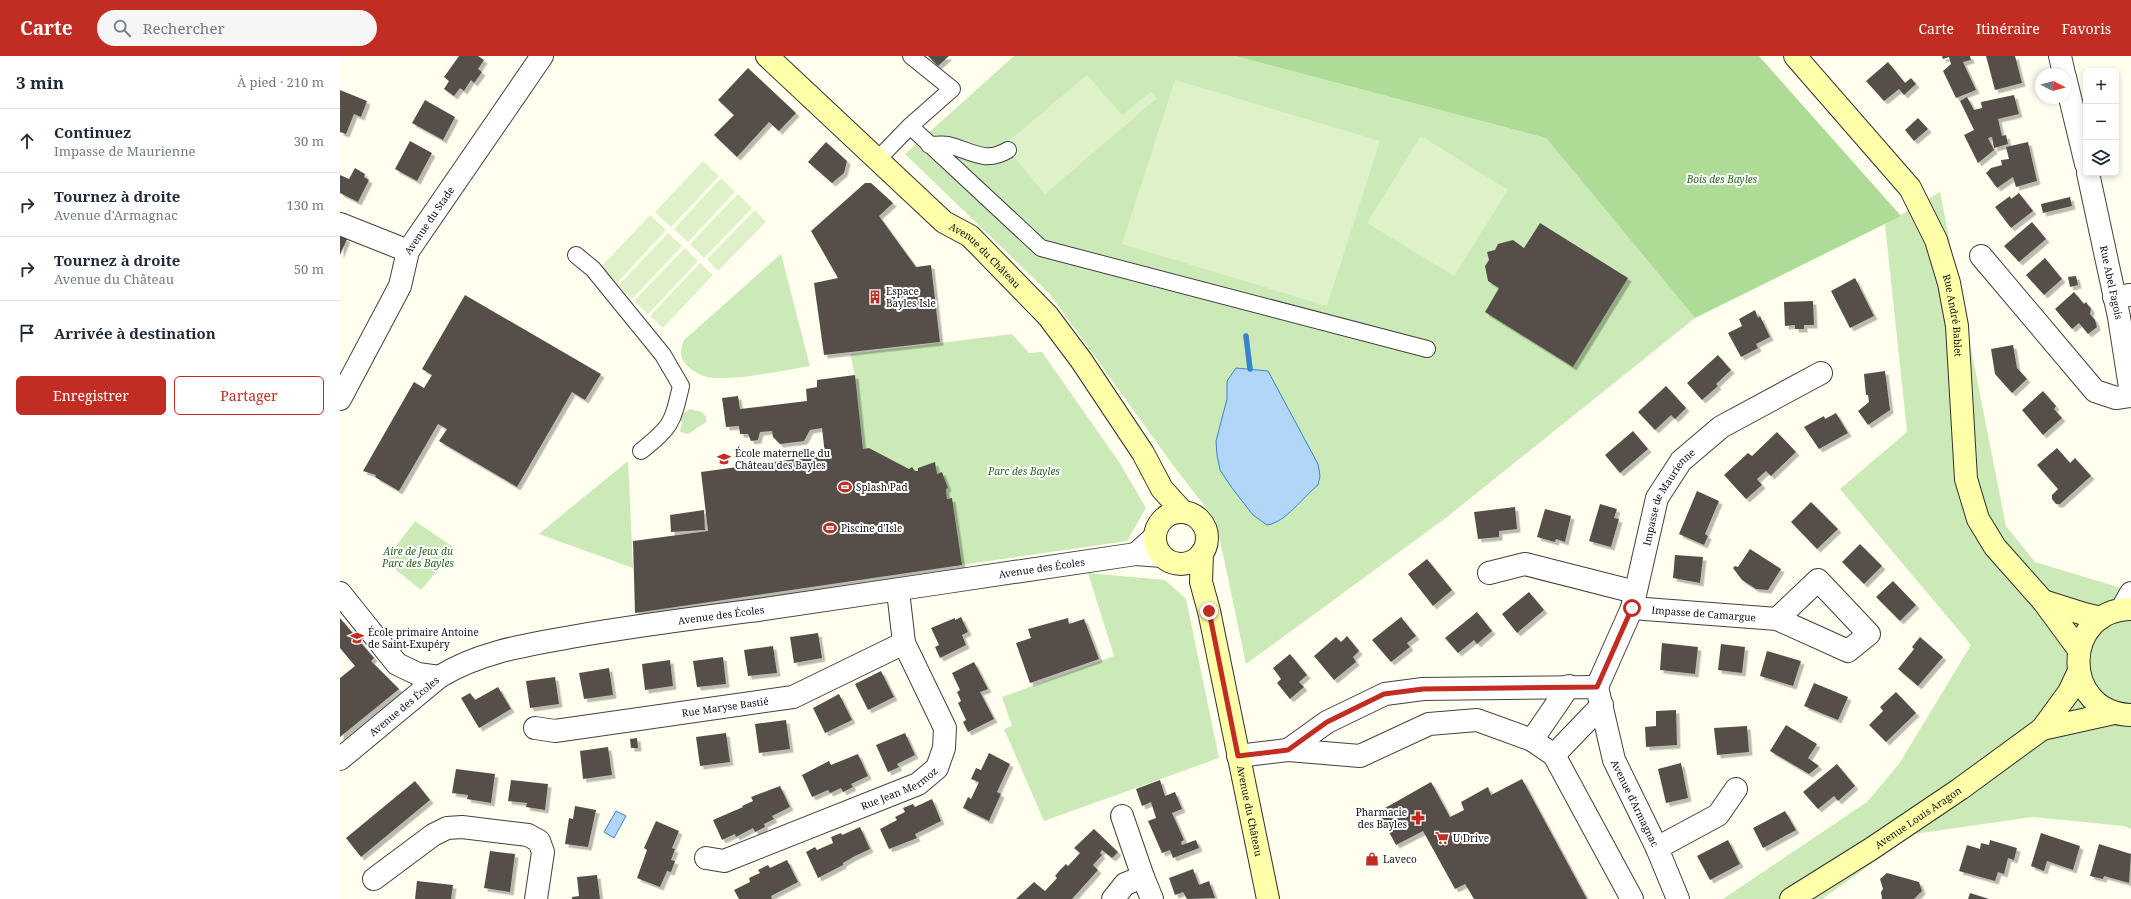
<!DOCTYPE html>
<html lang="fr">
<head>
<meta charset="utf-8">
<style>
	body { margin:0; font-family:"Noto Serif",serif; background:#f6f6f7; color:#1f2937 }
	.controls { position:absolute; right:12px; top:12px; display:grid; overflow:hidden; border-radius:6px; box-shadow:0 2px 6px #0003 }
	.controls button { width:36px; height:36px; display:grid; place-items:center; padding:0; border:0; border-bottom:1px solid #e0e1e3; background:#fff; color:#1f2937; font:20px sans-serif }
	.compass { position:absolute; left:1695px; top:12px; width:36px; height:36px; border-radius:50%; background:#fff; box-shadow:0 2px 6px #0003; rotate:97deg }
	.stop { position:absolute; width:12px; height:12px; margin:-9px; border:3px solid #c12c23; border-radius:50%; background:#fff }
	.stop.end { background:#c12c23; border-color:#fff; box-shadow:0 1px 4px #0008 }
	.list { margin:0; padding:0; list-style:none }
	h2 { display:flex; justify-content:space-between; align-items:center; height:52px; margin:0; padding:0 16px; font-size:17px }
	h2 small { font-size:13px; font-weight:400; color:#747a83 }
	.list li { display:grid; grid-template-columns:26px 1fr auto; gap:12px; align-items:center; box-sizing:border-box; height:64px; padding:0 16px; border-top:1px solid #e0e1e3 }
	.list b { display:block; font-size:15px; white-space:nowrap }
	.list p { margin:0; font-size:13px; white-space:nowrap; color:#747a83 }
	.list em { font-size:13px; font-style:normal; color:#747a83 }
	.actions { display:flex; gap:8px; padding:12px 16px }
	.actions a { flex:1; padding:9px 0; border:1px solid #c12c23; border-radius:6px; text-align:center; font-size:14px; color:#c12c23 }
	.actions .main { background:#c12c23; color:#fff }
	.icon { flex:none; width:22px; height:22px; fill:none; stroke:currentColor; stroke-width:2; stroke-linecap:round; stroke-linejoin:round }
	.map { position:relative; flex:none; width:1791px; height:843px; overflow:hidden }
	header { display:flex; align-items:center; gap:24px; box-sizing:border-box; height:56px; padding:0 20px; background:#c12c23; color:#fff }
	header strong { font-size:19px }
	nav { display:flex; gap:22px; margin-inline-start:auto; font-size:14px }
	.search { width:280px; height:36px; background:#f6f6f7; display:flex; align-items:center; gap:10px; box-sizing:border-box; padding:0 14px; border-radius:22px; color:#747a83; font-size:15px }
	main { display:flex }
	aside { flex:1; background:#fff }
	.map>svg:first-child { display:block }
	.green { fill:#cceab7 }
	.forest { fill:#aedb96 }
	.pitch { fill:#dff1c9 }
	.water { fill:#b2d6f7; stroke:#3883d0 }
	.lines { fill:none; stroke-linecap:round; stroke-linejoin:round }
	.stream { stroke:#3883d0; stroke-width:5.5 }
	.building { fill:#57504a; filter:url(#shadow) }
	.pedestrian-casing { stroke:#414141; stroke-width:18 }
	.minor-casing { stroke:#414141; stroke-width:24 }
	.tertiary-casing { stroke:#414141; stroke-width:24 }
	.secondary-casing { stroke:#303030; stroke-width:24 }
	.pedestrian { stroke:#fff; stroke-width:16 }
	.minor { stroke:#fff; stroke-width:22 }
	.tertiary { stroke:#fff; stroke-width:22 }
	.secondary { stroke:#ffa; stroke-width:22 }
	.route { stroke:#c12c23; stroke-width:5 }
	.labels { text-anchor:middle; stroke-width:4; stroke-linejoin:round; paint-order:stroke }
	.park-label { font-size:10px; font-style:italic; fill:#24671c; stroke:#fff }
	.street-label { font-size:10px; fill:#0e0e0e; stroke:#fff }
	.poi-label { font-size:10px; fill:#0e0e0e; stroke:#fff; text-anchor:start }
</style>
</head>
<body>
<header>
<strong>Carte</strong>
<div class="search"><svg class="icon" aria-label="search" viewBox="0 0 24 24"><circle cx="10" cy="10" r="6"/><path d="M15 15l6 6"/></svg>Rechercher</div>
<nav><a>Carte</a><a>Itinéraire</a><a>Favoris</a></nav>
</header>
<main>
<aside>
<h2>3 min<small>À pied · 210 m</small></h2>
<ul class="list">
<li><svg class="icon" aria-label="ahead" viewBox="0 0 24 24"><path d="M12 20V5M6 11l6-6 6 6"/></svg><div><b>Continuez</b><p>Impasse de Maurienne</p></div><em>30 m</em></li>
<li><svg class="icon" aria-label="right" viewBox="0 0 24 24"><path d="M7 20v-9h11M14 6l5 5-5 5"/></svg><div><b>Tournez à droite</b><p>Avenue d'Armagnac</p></div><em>130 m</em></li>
<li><svg class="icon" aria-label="right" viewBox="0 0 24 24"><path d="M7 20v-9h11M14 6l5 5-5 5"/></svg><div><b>Tournez à droite</b><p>Avenue du Château</p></div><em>50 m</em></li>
<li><svg class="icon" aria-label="arrive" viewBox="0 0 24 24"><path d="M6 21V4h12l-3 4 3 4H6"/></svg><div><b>Arrivée à destination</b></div></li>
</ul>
<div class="actions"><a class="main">Enregistrer</a><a>Partager</a></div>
</aside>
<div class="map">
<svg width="1791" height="843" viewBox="0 0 1791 843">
	<defs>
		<filter id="shadow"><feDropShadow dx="3.5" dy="3.5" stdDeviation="0" flood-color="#0004"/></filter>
	</defs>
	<rect width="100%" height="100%" fill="#fffeef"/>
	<path class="green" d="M674,0H895L1206,82L1355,262L1107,461L906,608L876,465L833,409L709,237L565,98Z
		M1600,136L1666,470L1695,506L1791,535V773L1784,770L1692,761L1574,778L1482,843H1383L1527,746L1559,708L1631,589L1500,433L1567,376L1545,168Z
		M441,198L470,310C439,315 406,323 375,322C362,322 341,311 341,296C341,292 343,287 344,284Z
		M672,278L689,297L702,296L779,406L806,452L787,485L600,512L580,414L575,415L572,411L569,413L529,392L523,393L515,319L510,298Z
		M350,353L362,356L366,361V366L348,378L340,376L342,367L340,360Z
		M288,405L293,512L199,478L211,468Z
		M75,465L116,493L81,534L45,505Z
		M748,517L825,524L846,543L879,702L704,765L664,673L672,670L662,641L774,600Z"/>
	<path class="forest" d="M895,0H1419L1561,160L1355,262L1206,82Z"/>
	<path class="pitch" d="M747,19L782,59L811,36L817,42L705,138L664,89Z
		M835,24L1040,85L987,250L782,188Z
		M1081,80L1168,134L1114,220L1027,167Z
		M363,105L379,120L331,171L315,156Z
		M381,122L395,136L348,186L334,173Z
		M398,138L412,152L364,202L350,188Z
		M415,154L426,166L378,215L367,203Z
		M310,159L326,174L277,227L260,212Z
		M328,177L342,190L292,243L278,230Z
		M345,192L358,205L308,258L294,245Z
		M360,207L373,219L323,272L310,260Z"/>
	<path class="water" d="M896,312L928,315L978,408L980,420L978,429C963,441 945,467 927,469L913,459L892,432L880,414L877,399L876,385L887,343V325Z
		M276,755L286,760L274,782L264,776Z"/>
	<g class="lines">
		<path class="stream" d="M906,280L910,313"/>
	</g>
	<path class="building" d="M119,0H138L144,4L138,13L142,16L134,27L131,24L124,35L120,32L114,40L104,33L109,25L104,21Z
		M588,0H609L598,10Z
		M1602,0H1630L1631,4L1623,6L1636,34L1616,42L1603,15L1611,8L1609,1L1603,3Z
		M1646,0H1675L1682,27L1655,34Z
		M1548,6L1565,27L1571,22L1576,28L1564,39L1559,33L1544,45L1526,25Z
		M408,12L456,57L439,75L429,66L397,101L374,79L394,59L378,44Z
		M0,34L27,45L21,61L14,58L6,78L0,76Z
		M1674,39L1679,58L1658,63L1662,80L1666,79L1668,88L1654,92L1652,81L1648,82L1654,94L1638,107L1624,79L1634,74L1620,45L1627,41L1634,54L1642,52L1641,46Z
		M85,44L115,61L103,84L72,67Z
		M1578,62L1588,73L1574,85L1565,74Z
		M70,85L92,97L77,125L55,113Z
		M486,86L507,105L504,117L492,127L468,106Z
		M1688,86L1697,125L1676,131L1673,121L1657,132L1646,117L1651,112L1662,109L1661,104L1669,103L1666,91Z
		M15,112L25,118L24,121L29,124L18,146L0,137V119L9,123Z
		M525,127H531L553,147L539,160L576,211L591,209L600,286L484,299L474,227L498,222L471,175Z
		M1679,137L1693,155L1671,172L1655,151L1670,140L1671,143Z
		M1730,141L1732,150L1703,157L1701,148Z
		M1692,166L1706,183L1679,206L1664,190Z
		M1200,167L1288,222L1233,311L1145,256L1159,232L1148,225L1145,210L1149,204L1147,196L1155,194L1158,188L1173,184L1184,192Z
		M0,180L7,183L0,199Z
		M1705,202L1722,223L1704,239L1686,219Z
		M1736,220L1738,229L1730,231L1728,221Z
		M1515,222L1534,260L1510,272L1491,235Z
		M1734,236L1744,248L1746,246L1751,253L1750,258L1755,264L1757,271L1748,278L1739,267L1732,273L1715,253Z
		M125,239L261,318L245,344L232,336L177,431L99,385L107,373L98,368L59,435L35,421L36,419L23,415L74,326L84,332L92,319L82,313Z
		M1473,245L1474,269H1464V273H1455V269L1445,270L1444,246Z
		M1415,254L1418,262L1420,260L1430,281L1416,288L1418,292L1401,301L1388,277L1402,270L1399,263Z
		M1673,289L1677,312L1687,323L1672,337L1655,318L1651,293Z
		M1378,299L1391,314L1376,328L1378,330L1362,344L1347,327Z
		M1545,315L1550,354L1528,369L1518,355L1529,346L1528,339H1526L1524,318Z
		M515,319L523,393L529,392L569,413L572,411L575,415H578V412L595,406L597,418L602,416L608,432L606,433L607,443L612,442L622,509L295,557L293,485L368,475L361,416L485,399L482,372L470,374L464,385L440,388L433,381L432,375L420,376L418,384L411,385L408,378H400L399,370L386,371L382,342L398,340L400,353L467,345L466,333L477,331V324Z
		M1326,330L1346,352L1335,363L1331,359L1315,374L1298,356Z
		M1703,335L1716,350L1714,353L1722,362L1703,379L1682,354Z
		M1496,357L1508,377L1479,393L1464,371L1484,360L1485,363Z
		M1293,375L1308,393L1280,417L1265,399Z
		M1437,376L1456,396L1431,420L1426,415L1417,423L1422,429L1406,443L1384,419L1408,397L1412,400Z
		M1717,392L1730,407L1735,402L1751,420L1720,448H1716L1712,443V439L1718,433L1697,409Z
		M1357,435L1379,445L1365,478L1368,480L1364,489L1339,478Z
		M1471,446L1498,473L1477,493L1451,466Z
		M1260,448L1277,453L1274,462L1279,463L1271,491L1249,485Z
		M1175,451L1177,473L1159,475V481L1138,483L1134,456Z
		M1205,453L1231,460L1225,486L1216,483L1215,486L1197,481Z
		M364,454L365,474L331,476L330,459Z
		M1520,488L1542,510L1524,528L1502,506Z
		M1410,493L1441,513L1428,534L1416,533L1402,524L1393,512L1395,510L1398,511Z
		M1335,499L1363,501L1360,527L1333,522Z
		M1087,503L1112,534L1093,550L1068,518Z
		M1553,525L1576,549L1560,565L1536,541Z
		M1189,536L1204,554L1177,577L1162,558Z
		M1137,556L1152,575L1137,588L1134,584L1118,597L1105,582Z
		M621,561L628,576L622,579L626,589L600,602L595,591L599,589L591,572L615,562V564Z
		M1061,561L1076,580L1067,587L1070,591L1051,606L1032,584Z
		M0,562L34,602L31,605L59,633L0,681V622L15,610L0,592Z
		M728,562L729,568L744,563L759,603L690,627L676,587L691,582L688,573Z
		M478,577L482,602L454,607L450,581Z
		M1007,580L1019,595L1013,601L1016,606L994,624L974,600L996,581L1001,586Z
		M1580,581L1603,601L1578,630L1558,613L1574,593L1572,591Z
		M1322,587L1358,591L1355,618L1320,614Z
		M1381,588L1405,591L1402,617L1378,614Z
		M433,590L437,617L408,620L404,594Z
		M1427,595L1461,605L1453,630L1420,620Z
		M950,598L967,619L959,626L964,631L950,643L937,627L941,623L933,612Z
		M383,601L386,628L357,631L353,605Z
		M330,604L333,630L305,634L302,608Z
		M634,606L648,633L640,636L654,663L628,676L623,666L626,664L618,647L621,645L617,636L620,634L612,617Z
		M269,612L273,639L244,643L239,617Z
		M541,615L554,641L528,654L515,628Z
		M215,621L219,648L190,652L186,625Z
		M1474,627L1508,641L1498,664L1464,650Z
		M158,631L171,653L139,672L121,642L130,637L135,644Z
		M1556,636L1576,657L1546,686L1529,669L1543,655L1540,651Z
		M499,638L512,664L485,677L473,652Z
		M1336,654L1337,689L1306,691L1305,671L1316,670V655Z
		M446,664L450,693L419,697L415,668Z
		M1446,669L1477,688L1468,702L1479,710L1469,718L1430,695Z
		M1407,670L1409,696L1377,699L1374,672Z
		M386,677L390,706L360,710L356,681Z
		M565,677L575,699L557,708L559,711L548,716L536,689Z
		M297,682L298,692H291L290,683Z
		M268,691L272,719L243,723L240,695Z
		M649,697L670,708L657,736L661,738L649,765L623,752L628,741L631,743L639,726L631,723L636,712L641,714Z
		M518,698L528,720L511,728L513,731L503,736L501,732L490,737L488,734L472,741L462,719L489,705L491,709Z
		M1341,707L1348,742L1326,747L1318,713Z
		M1497,708L1515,730L1498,745L1494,740L1478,753L1463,736Z
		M116,713L155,718L151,747L127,743L128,739L112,737Z
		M1182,723L1247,843H1134L1125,828L1115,833L1083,775L1056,789L1038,756L1091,726L1110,761L1124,754L1121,746L1148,731L1151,739Z
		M171,724L208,728L205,754L186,751L187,747L168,745Z
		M820,724L825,740L835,736L842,753L832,757L844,784L841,786L842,789L856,784L859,792L833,802L830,794L822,797L808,765L816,762L811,746L802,750L796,733Z
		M75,725L90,744L21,801L6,782Z
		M440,730L450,751L432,760L434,763L424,768L425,771L415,776L413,772L396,781L395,778L382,784L373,764L403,751L402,750L413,745L411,741Z
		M592,743L601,765L575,778L577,782L549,793L540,773L557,764L555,761L565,756L563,752L573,748L575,751Z
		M235,750L256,754L248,791L225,788L229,762L233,763Z
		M1445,755L1456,774L1423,792L1413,772Z
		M316,765L339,775L332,792L335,793L331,804L335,805L331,816L327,815L320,831L297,822L307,794L304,792Z
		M520,771L530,793L513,801L503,807V809L478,822L466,796L475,791L477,794L493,787L491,781L501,777L502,779Z
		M754,773L778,796L772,802L762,794L760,797L762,799L753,809L758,814L732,843H676L694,826L705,835L717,822L715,820L720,814L726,808L728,810L740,797L734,792Z
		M1701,777L1740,790L1733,814L1707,805L1704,815L1691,810Z
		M1388,784L1400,808L1370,824L1357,800Z
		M1650,784L1677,792L1674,804L1668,802L1664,818L1658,816L1655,825L1619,815L1627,789L1640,793L1641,787L1649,789Z
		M1759,788L1791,798L1789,827L1764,820L1763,823L1750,820Z
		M150,795L175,798L170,836L144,832Z
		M447,804L458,826L431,840L432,843H399L394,834L410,826L409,822L420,817L418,814L428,809L430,812Z
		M853,813L859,829L869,825L875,842L847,843L843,836L835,839L829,822Z
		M1547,817L1579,826L1582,835L1574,843H1542L1541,836L1543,833L1540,823Z
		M257,819L260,843H232V841L239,840L237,821Z
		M77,825L113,829L111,843H75Z
		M1630,837L1649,843H1628Z"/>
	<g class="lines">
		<g class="pedestrian-casing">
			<path id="pedestrian" d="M570,70L701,192L1087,293
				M589,89C595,89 602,88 608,89C632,95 645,108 668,94
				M538,103L570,70L612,33L571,0
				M236,199L253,213L323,299L341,330C332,368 332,370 301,395"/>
		</g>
		<g class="minor-casing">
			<g id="minor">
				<path d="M0,168L68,195"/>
				<path d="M1641,200L1755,335L1776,342L1791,340"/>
				<path d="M1774,241L1791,239"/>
				<path id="s1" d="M0,343L60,230L68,195L202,0"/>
				<path d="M1149,517L1185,508L1295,536"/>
				<path d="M0,537L57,608L78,618L99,621"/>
				<path id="s2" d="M1292,552L1437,563L1478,524L1529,578L1508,595L1437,563"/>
				<path id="s3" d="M1257,631L1292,552L1317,442L1341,405L1381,371L1481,317"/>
				<path id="s4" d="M195,672L215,675L453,641L564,587"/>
				<path d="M1192,684L1229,630"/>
				<path d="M1214,699L1262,649"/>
				<path d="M898,700L948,694"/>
				<path d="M782,760L803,821"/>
				<path d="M1317,792L1378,759L1396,733"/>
				<path id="s5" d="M366,802L384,805L578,728L597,712L604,692L605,672L564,587L558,535"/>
				<path d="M34,823L93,779L107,772L122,771L188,779L199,785L203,796L196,843"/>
				<path d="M773,843L785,828L803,821L812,843"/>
				<path id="s6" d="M1292,843L1214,699L1192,684L1137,664L1089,668L1020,700L948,694L987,666L1045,638L1083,633L1257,631L1274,704L1317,792L1338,843"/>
			</g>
		</g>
		<g class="tertiary-casing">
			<g id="tertiary">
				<path d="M1720,0L1724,18"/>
				<path d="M1725,21L1746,108"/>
				<path id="s7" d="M1748,117L1779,261L1791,338"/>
				<path d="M796,498L815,481"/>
				<path d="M1782,553L1791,537"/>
				<path id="s8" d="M0,703L99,621C139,596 186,589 231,581C293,570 356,562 418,554C544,536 670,516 796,498L822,500"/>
			</g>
		</g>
		<g class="secondary-casing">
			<g id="secondary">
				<path id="s9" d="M427,0L604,166L630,180L708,260L741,304L803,397L822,433L843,456"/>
				<path id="s10" d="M1455,0L1570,132L1596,184L1609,227L1617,270L1626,423L1638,463L1655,491L1703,545L1739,594"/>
				<circle cx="841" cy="482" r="26"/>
				<path id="s11" d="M862,497L861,526L869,555L928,843"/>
				<path d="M1703,545L1744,558L1761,562"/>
				<path d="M1791,553C1721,554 1721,657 1791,659"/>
				<path d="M1702,673L1774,657"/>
				<path id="s12" d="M1451,843L1531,793L1620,733L1702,673L1729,636L1739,615"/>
			</g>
		</g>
		<use href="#pedestrian" class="pedestrian"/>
		<use href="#minor" class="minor"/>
		<use href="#tertiary" class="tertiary"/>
		<use href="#secondary" class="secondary"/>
	</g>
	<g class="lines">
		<path class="route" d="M869,555L898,700L948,694L987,666L1044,638L1083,633L1257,631L1292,552"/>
	</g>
	<defs>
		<g id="building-bare" transform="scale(1.08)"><path d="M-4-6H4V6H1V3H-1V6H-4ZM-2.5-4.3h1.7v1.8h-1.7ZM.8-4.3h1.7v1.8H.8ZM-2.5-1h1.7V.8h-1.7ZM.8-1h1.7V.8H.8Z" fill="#c12c23" stroke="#fff" stroke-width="2.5" paint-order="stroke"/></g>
		<g id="school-bare" transform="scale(1.08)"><path d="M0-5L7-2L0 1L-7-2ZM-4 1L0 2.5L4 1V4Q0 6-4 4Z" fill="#c12c23" stroke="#fff" stroke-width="2.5" paint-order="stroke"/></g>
		<g id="stadium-bare" transform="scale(1.08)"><path d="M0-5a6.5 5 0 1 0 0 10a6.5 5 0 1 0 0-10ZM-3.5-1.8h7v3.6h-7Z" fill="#c12c23" stroke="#fff" stroke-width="2.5" paint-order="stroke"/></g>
		<g id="pharmacy-bare" transform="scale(1.08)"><path d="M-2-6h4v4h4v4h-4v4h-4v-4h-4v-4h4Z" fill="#c12c23" stroke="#fff" stroke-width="2.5" paint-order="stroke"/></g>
		<g id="supermarket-bare" transform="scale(1.08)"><path d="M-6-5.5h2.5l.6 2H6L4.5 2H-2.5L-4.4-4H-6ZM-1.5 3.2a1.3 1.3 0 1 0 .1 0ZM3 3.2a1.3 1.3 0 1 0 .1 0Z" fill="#c12c23" stroke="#fff" stroke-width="2.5" paint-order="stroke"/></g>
		<g id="shop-bare" transform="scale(1.08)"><path d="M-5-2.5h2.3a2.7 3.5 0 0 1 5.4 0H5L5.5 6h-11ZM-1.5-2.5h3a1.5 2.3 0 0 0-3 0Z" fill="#c12c23" stroke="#fff" stroke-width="2.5" paint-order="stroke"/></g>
	</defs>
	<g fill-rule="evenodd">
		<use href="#building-bare" x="535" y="241"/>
		<use href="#school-bare" x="384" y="403"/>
		<use href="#stadium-bare" x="505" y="431"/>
		<use href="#stadium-bare" x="490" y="472"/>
		<use href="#school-bare" x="17" y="582"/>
		<use href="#pharmacy-bare" x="1078" y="762"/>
		<use href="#supermarket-bare" x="1102" y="782"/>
		<use href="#shop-bare" x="1032" y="803"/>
	</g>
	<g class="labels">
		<g class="park-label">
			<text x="1382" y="127">Bois des Bayles</text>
			<text x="684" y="419">Parc des Bayles</text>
			<text x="78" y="499">Aire de Jeux du<tspan x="78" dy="12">Parc des Bayles</tspan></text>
		</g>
		<g class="street-label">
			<text dy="4" stroke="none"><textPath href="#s1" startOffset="201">Avenue du Stade</textPath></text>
			<text dy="4" stroke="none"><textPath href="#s9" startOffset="296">Avenue du Château</textPath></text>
			<text dy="4" stroke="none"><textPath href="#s7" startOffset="112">Rue Abel Fagois</textPath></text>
			<text dy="4" stroke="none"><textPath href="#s10" startOffset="311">Rue André Bablet</textPath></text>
			<text dy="4" stroke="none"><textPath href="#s3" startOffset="205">Impasse de Maurienne</textPath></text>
			<text dy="4" stroke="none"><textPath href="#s8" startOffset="743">Avenue des Écoles</textPath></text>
			<text dy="4" stroke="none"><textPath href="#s2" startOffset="72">Impasse de Camargue</textPath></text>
			<text dy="4" stroke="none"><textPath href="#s8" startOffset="419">Avenue des Écoles</textPath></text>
			<text dy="4" stroke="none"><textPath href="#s8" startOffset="83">Avenue des Écoles</textPath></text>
			<text dy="4" stroke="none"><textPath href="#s4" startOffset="192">Rue Maryse Bastié</textPath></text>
			<text dy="4" stroke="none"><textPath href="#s5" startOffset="208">Rue Jean Mermoz</textPath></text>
			<text dy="4" stroke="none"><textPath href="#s6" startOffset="893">Avenue d'Armagnac</textPath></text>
			<text dy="4" stroke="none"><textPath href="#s11" startOffset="263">Avenue du Château</textPath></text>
			<text dy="4" stroke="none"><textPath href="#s12" startOffset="151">Avenue Louis Aragon</textPath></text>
		</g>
		<g class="poi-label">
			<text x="546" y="239">Espace<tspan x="546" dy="12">Bayles Isle</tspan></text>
			<text x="395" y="401">École maternelle du<tspan x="395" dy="12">Château des Bayles</tspan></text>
			<text x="516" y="435">Splash Pad</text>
			<text x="501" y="476">Piscine d'Isle</text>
			<text x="28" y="580">École primaire Antoine<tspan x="28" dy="12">de Saint-Exupéry</tspan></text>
			<text x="1067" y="760" text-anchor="end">Pharmacie<tspan x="1067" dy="12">des Bayles</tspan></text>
			<text x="1113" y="786">U Drive</text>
			<text x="1043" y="807">Laveco</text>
		</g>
	</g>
</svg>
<div class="controls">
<button>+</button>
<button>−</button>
<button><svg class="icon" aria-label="layers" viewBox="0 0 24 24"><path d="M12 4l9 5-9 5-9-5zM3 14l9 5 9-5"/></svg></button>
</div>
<svg class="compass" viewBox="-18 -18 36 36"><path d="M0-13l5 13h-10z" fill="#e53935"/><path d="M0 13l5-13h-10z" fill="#747a83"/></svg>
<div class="stop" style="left:1292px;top:552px"></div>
<div class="stop end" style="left:869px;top:555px"></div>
</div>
</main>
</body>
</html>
